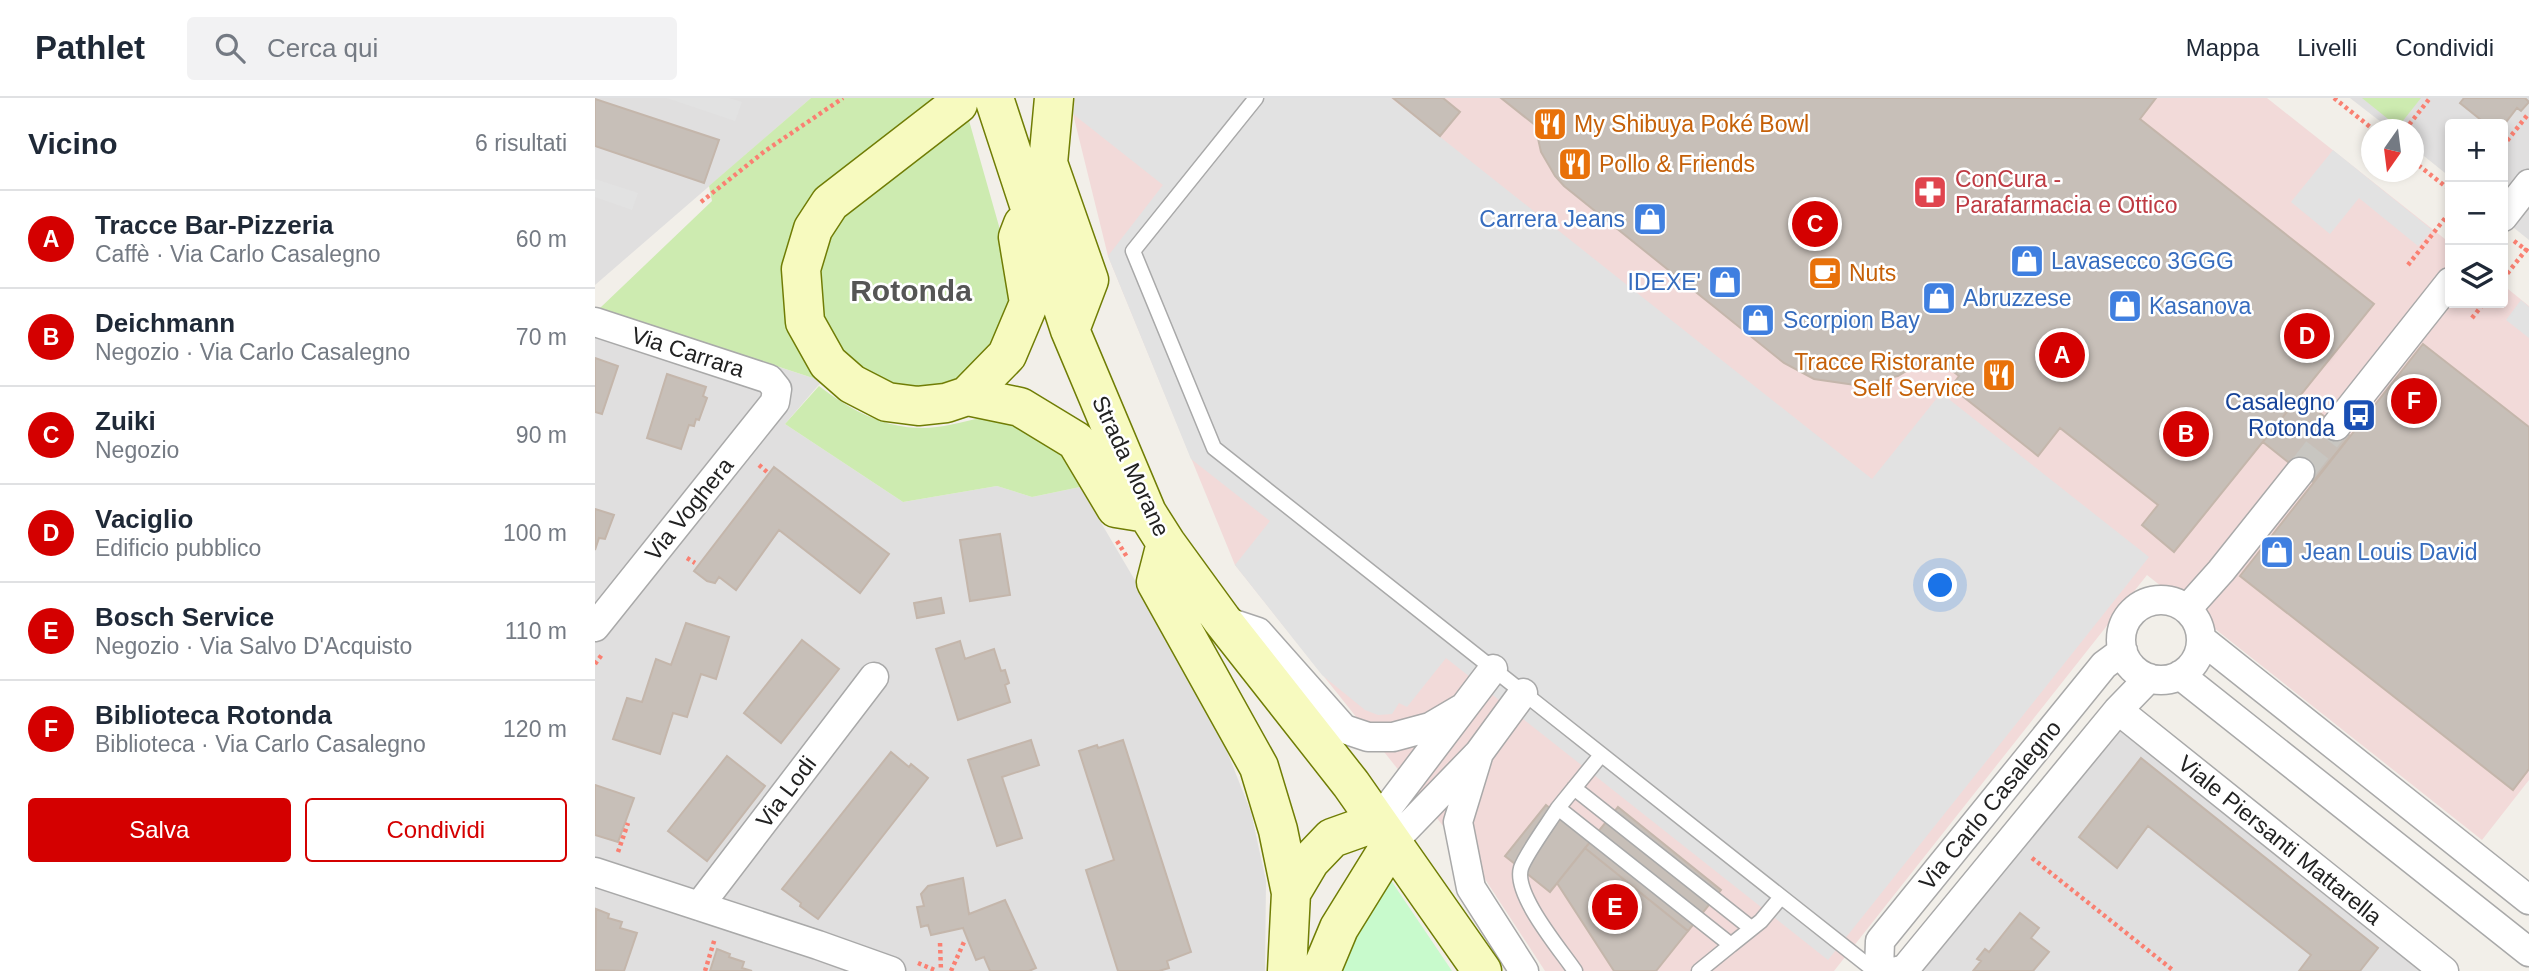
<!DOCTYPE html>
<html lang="it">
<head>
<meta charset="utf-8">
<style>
	body { margin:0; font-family:Helvetica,sans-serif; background:#f2f2f3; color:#1f2937 }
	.controls { position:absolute; right:21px; top:21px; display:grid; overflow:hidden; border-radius:7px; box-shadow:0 4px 10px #0003 }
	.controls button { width:63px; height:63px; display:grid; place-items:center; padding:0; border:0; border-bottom:2px solid #e0e1e3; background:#fff; color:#1f2937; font:35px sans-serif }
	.compass { position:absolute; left:1766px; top:21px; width:63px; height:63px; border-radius:50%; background:#fff; box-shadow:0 4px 10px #0003; rotate:194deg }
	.you { position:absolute; left:1346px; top:488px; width:24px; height:24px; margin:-18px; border:5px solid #fff; border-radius:50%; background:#1a73e8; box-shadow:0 0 0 10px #1a73e833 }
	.badge { display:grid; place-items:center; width:46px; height:46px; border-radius:50%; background:#d40000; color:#fff; font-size:23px; font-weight:700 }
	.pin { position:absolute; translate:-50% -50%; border:4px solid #fff; box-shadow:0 2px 7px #0006 }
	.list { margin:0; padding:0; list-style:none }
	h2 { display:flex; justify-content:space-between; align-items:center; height:91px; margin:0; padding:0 28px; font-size:30px }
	h2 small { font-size:23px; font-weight:400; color:#747a83 }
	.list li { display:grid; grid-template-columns:46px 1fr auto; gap:21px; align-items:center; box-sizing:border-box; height:98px; padding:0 28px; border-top:2px solid #e0e1e3 }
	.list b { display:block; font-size:26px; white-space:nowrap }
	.list p { margin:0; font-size:23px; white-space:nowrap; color:#747a83 }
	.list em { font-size:23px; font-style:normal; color:#747a83 }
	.actions { display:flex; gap:14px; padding:21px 28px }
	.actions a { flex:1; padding:16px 0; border:2px solid #d40000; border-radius:7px; text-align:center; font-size:24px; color:#d40000 }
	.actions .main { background:#d40000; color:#fff }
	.icon { flex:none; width:38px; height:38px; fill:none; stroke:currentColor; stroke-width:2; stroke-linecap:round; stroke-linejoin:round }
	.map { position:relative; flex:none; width:1934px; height:873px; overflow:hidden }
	header { display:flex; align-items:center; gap:42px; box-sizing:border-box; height:98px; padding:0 35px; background:#fff; border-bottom:2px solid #e0e1e3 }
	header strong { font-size:33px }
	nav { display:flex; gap:38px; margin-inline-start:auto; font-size:24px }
	.search { width:490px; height:63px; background:#f2f2f3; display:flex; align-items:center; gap:18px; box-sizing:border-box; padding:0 24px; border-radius:7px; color:#747a83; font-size:26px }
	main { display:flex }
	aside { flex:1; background:#fff }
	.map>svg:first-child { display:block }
	.residential { fill:#e0dfdf }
	.commercial { fill:#f2dad9 }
	.grass { fill:#cdebb0 }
	.park { fill:#c8facc }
	.parking { fill:#e2e2e2 }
	.building { fill:#c7bfb8; stroke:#c4b6ab; stroke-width:2 }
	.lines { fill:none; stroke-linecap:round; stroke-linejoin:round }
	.street-tunnel { stroke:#c8c6c1; stroke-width:28; stroke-dasharray:28 14; stroke-linecap:butt }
	.lane-casing { stroke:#a9a9a9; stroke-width:17 }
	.street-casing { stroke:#a9a9a9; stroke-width:31 }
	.secondary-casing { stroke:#707d05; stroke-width:41 }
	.path { stroke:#fa8072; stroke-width:4.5; stroke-dasharray:3.5 3.5; stroke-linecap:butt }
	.lane { stroke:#fff; stroke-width:14 }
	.street { stroke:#fff; stroke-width:28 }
	.secondary { stroke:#f7fabf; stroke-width:38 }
	.labels { text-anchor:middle; stroke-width:5; stroke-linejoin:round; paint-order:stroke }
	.food-label { font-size:23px; fill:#c56008; stroke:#fff; text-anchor:start }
	.health-label { font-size:23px; fill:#be3a42; stroke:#fff; text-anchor:start }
	.shop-label { font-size:23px; fill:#366cbe; stroke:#fff; text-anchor:start }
	.street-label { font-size:23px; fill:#222; stroke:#fff }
	.transit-label { font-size:23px; fill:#164399; stroke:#fff; text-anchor:end }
	.district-label { font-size:30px; font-weight:bold; fill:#555; stroke:#fff }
</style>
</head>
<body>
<header>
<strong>Pathlet</strong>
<div class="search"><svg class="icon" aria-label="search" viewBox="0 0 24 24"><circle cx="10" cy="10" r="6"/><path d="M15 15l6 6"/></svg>Cerca qui</div>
<nav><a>Mappa</a><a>Livelli</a><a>Condividi</a></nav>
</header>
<main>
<aside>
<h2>Vicino<small>6 risultati</small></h2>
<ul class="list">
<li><span class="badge">A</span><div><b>Tracce Bar-Pizzeria</b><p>Caffè · Via Carlo Casalegno</p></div><em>60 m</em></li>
<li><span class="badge">B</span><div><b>Deichmann</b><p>Negozio · Via Carlo Casalegno</p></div><em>70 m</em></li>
<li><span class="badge">C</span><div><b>Zuiki</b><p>Negozio</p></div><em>90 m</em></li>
<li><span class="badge">D</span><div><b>Vaciglio</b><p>Edificio pubblico</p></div><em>100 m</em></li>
<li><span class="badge">E</span><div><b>Bosch Service</b><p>Negozio · Via Salvo D'Acquisto</p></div><em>110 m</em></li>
<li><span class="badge">F</span><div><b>Biblioteca Rotonda</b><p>Biblioteca · Via Carlo Casalegno</p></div><em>120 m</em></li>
</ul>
<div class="actions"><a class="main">Salva</a><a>Condividi</a></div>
</aside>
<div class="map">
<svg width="1934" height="873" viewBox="0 0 1934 873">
	<rect width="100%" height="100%" fill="#f2efe9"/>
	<path class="residential" d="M0,0H216L0,187Z
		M1755,0H1934V142L1908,121V26H1855V79L1819,50L1818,32L1795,31Z
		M0,209L227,283L190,326L308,404L402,388L437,399L485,389L614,608L656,714L671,783L670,873H0Z
		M1522,622L1840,873H1315Z"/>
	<path class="commercial" d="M480,0H1672L1855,145V205H1908V187L1934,208V682L1887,742L1552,477L1239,873H950L888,778L640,467L513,158L478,16Z"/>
	<path class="grass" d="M216,0H342L218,101L227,283L5,210L117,103L114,88Z
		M1767,0H1826L1803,29Z
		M373,19L419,181L410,233L362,286L310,291L275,278L245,253L226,216L221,193L229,146L256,108Z
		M224,288C254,311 288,330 327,330C347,330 366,324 386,320C405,317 441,332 456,344C469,354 477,376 485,389L437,399L402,388L308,404L190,326Z"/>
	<path class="park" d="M789,772L857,873H734Z"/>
	<path class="parking" d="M72,0H134L147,4L140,23Z
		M480,0H796L1277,381L1346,295L1554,459L1233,862L851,560L812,609L804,605L797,616L783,617L770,612L727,577L640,467L675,423L596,361L513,158L568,87L478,16Z
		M1738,52L1837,132L1823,148L1764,100L1735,136L1696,104Z
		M0,81L43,95L37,112L0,99Z
		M1926,202L1934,209V240L1911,222Z"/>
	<path class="building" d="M798,0H848L865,14L845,38Z
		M906,0H1561L1545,21L1779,206L1579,454L1547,427L1563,407L1465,330L1443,358L1356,289L1364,278L1337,257L1303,278L1260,287L1219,281L1189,265L969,88L960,78L946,54L940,27Z
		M1869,0H1930L1934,4L1926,13L1922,10L1908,28V26H1891L1865,5Z
		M0,1L124,42L109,85L0,48Z
		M1828,246L1934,329V671L1918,692L1645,478Z
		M0,260L23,268L7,316L0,314Z
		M72,276L111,289L108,298L112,300L104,322L101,321L99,328L94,327L86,351L52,340Z
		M1704,299L1755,338L1718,384L1668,344Z
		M179,369L294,456L265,495L184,432L141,492L124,479L120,485L112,483L99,473Z
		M0,411L19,417L10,441L4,440L0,452Z
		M405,436L415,497L375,503L365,442Z
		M346,500L349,515L322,520L319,505Z
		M91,525L134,539L121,581L106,576L92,619L78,615L65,656L18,641L32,600L47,604L61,561L76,567Z
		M207,542L244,571L186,645L149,615Z
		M365,543L370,561L399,551L406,573L410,572L414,585L410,587L415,604L363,622L341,551Z
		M436,642L444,667L407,679L427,740L402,748L373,662Z
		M528,642L596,854L572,863L574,870L564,873H523L491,772L519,762L484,653L502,647L503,650Z
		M296,654L314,669L316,666L333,680L223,821L205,808L206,805L187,791Z
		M132,658L170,688L112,763L73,733Z
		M1546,660L1783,850L1765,873H1704L1716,857L1553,728L1522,770L1484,739Z
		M0,687L39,700L23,744L0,737Z
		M951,707L996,743L955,794L910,758Z
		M1023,709L1126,792L1093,833L990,750Z
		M990,750L1093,833L1061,873H1019L962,785Z
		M368,780L374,816L410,802L441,870L434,873H395L389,859L381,862L368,830L336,837L333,827L326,829L322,809L329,808L326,796L333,788Z
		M1,811L14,816L13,820L27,824L25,830L42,835L29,873L0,872Z
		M1425,815L1444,830L1436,840L1454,854L1438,873H1378L1386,863L1382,861L1390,851L1394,854Z
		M122,851L135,856L134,859L149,864L147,870L157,873H115Z"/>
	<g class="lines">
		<path class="street-tunnel" d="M1705,374L1741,328"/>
		<g class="lane-casing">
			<path id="lane" d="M661,0L538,153L619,350L1280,873
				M1006,657L963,710L1136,847L1166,823L1186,799
				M979,690L1156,830
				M963,710C955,723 930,757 926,770C918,796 965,851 980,873
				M1104,873L1136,847"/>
		</g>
		<g class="street-casing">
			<path id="street" d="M1908,119L1934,86
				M0,224L174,281L182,291L180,304L0,529
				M1741,328L1855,184
				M1526 542a40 40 0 1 1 80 0a40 40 0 1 1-80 0Z
				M1592,511L1626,473L1705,374
				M627,522L663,534L749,631L773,639H798L835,629L869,609
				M1606,541L1934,802
				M1585,577L1934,854
				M1523,612L1849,873
				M884,655L863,724L876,790L929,873
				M782,724L898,571
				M796,746L884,655L928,595
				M0,774L223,847L296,873
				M104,808L279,579
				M1284,873L1285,843L1509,567L1528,553
				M1302,873L1310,871L1523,612L1554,580"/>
		</g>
		<g class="secondary-casing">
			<path id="secondary" d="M399,0L475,232L552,415L571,445L627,522L756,686L887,873
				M459,0L453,65L494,182L475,232
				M363,6L235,105L218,131L206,171L210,224L233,265L257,286L292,304L323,308L351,305L372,298L412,257L434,205L423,139L428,126
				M372,298L425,309L481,343L521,410L552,415
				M571,445L561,484L664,669L683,732L696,795
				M692,873L696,795L715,763L737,740L782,724
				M726,873L744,830L796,746"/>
		</g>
		<path class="path" d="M1739,0L1779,32
			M1810,32L1835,0
			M1908,48L1934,15
			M1818,63L1855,92
			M106,104L170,53L248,0
			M1919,143L1934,154
			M1813,167L1855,114
			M1908,181L1934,148
			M1877,220L1889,205
			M164,367L172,374
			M522,443L532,459
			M92,460L100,465
			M0,566L8,555
			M23,754L33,725
			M1437,760L1579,873
			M345,845L346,873
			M323,865L342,873
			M110,873L120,840
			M356,873L369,844"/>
		<use href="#lane" class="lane"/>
		<use href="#street" class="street"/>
		<use href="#secondary" class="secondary"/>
	</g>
	<defs>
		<g id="restaurant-square" transform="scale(1.75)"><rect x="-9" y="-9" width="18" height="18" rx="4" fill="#e8710a" stroke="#fff"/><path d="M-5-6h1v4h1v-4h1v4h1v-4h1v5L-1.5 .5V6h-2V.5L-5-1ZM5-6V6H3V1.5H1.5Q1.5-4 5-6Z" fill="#fff"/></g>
		<g id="pharmacy-square" transform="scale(1.75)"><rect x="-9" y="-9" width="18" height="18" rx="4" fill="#e0444e" stroke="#fff"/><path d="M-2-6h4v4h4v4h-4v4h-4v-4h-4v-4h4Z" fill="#fff"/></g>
		<g id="shop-square" transform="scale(1.75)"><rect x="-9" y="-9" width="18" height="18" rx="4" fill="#3f7fe0" stroke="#fff"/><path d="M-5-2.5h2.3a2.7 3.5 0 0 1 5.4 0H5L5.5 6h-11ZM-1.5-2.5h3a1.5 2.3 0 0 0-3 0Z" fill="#fff"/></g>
		<g id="cafe-square" transform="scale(1.75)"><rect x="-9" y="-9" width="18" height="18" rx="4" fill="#e8710a" stroke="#fff"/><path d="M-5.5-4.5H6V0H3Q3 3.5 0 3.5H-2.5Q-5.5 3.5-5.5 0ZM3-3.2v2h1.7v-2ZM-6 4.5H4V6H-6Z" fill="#fff"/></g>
		<g id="bus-square" transform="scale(1.75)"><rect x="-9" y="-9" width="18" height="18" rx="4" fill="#1a4fb4" stroke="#fff"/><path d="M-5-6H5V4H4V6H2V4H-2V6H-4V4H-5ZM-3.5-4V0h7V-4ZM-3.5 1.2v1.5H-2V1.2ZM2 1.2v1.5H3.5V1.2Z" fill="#fff"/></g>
	</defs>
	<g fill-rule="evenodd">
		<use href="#restaurant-square" x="955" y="26"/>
		<use href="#restaurant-square" x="980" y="66"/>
		<use href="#pharmacy-square" x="1335" y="94"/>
		<use href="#shop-square" x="1055" y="121"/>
		<use href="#shop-square" x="1432" y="163"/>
		<use href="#cafe-square" x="1230" y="175"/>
		<use href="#shop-square" x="1130" y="184"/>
		<use href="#shop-square" x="1344" y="200"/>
		<use href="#shop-square" x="1530" y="208"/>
		<use href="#shop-square" x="1163" y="222"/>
		<use href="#restaurant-square" x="1404" y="277"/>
		<use href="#bus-square" x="1764" y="317"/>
		<use href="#shop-square" x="1682" y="454"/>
	</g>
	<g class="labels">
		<g class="food-label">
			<text x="979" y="34">My Shibuya Poké Bowl</text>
			<text x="1004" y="74">Pollo &amp; Friends</text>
			<text x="1254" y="183">Nuts</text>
			<text x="1380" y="272" text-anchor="end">Tracce Ristorante<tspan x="1380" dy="26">Self Service</tspan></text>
		</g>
		<g class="health-label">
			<text x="1360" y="89">ConCura -<tspan x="1360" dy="26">Parafarmacia e Ottico</tspan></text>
		</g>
		<g class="shop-label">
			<text x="1030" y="129" text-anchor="end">Carrera Jeans</text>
			<text x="1456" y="171">Lavasecco 3GGG</text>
			<text x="1106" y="192" text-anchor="end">IDEXE'</text>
			<text x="1368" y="208">Abruzzese</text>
			<text x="1554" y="216">Kasanova</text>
			<text x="1188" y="230">Scorpion Bay</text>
			<text x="1706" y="462">Jean Louis David</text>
		</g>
		<g class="street-label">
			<text transform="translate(93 254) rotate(18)" y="8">Via Carrara</text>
			<text transform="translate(536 368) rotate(65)" y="8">Strada Morane</text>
			<text transform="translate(94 411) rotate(-51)" y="8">Via Voghera</text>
			<text transform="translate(191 694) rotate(-53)" y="8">Via Lodi</text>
			<text transform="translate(1395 707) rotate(-51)" y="8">Via Carlo Casalegno</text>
			<text transform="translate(1685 742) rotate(39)" y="8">Viale Piersanti Mattarella</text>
		</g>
		<g class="transit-label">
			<text x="1740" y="312">Casalegno<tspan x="1740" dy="26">Rotonda</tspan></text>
		</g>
		<g class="district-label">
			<text x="316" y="203">Rotonda</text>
		</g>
	</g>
</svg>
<div class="controls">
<button>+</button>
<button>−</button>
<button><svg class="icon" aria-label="layers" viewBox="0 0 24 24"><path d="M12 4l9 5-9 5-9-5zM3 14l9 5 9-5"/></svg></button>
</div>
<svg class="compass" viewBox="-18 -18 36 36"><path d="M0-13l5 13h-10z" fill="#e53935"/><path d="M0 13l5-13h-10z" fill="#747a83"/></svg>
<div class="you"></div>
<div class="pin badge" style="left:1467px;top:257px">A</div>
<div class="pin badge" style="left:1591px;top:336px">B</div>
<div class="pin badge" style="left:1220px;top:126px">C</div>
<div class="pin badge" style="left:1712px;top:238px">D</div>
<div class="pin badge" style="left:1020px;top:809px">E</div>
<div class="pin badge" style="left:1819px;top:303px">F</div>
</div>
</main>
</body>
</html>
